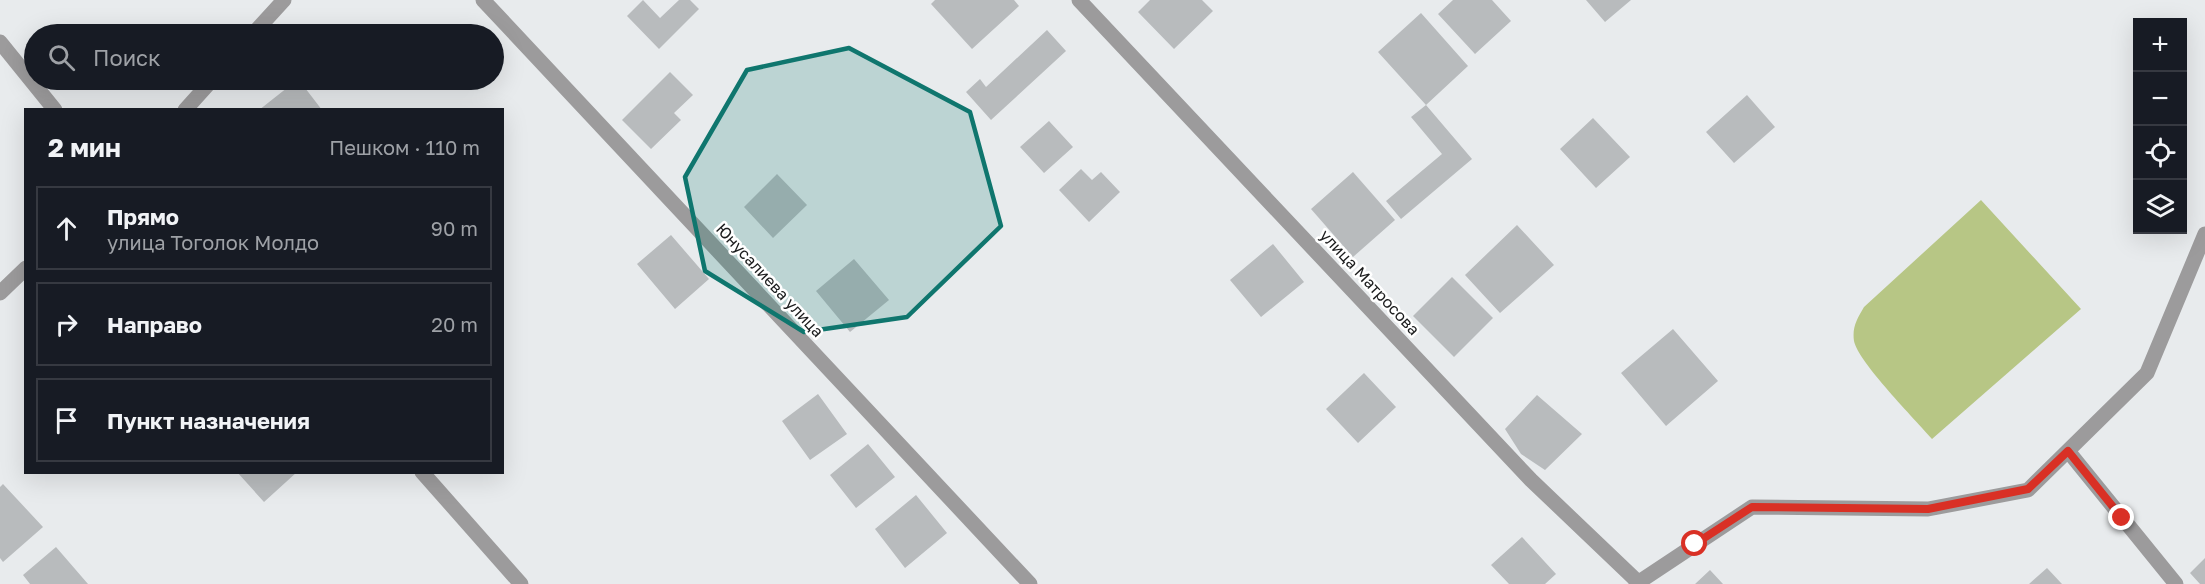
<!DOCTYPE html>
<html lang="ru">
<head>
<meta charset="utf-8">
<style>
	body { margin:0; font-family:"Golos Text",sans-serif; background:#242831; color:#f1f3f6 }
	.controls { position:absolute; right:18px; top:18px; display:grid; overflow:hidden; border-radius:0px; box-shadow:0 6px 24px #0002 }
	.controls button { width:54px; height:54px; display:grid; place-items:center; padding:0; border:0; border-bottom:2px solid #363941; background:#171b24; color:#f1f3f6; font:30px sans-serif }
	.stop { position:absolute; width:18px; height:18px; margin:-14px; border:4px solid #d93025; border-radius:50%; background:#fff }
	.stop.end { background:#d93025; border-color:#fff; box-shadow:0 2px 6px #0008 }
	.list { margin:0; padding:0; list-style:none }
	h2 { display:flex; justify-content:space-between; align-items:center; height:78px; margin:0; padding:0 24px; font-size:26px }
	h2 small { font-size:20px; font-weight:400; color:#9ea1a6 }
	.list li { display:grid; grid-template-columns:39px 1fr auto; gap:18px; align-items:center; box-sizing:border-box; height:84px; margin:0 12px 12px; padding:0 12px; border:2px solid #363941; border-radius:0px }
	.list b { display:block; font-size:22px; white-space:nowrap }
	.list p { margin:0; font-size:20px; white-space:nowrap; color:#9ea1a6 }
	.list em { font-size:20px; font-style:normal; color:#9ea1a6 }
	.icon { flex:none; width:33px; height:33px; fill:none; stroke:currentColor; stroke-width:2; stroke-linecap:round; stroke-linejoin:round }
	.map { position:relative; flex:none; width:2205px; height:584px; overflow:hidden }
	.search { position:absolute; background:#171b24; box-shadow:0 6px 24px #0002; left:24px; top:24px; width:480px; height:66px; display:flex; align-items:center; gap:15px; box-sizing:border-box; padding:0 21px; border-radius:33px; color:#9ea1a6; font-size:22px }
	.panel { position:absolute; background:#171b24; box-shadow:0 6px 24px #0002; left:24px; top:108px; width:480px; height:366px; border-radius:0px }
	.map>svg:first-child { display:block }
	.green { fill:#b7c685 }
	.building { fill:#b8bbbd }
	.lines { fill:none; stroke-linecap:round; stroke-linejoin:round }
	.minor { stroke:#9c9b9c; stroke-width:15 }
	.route { stroke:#d93025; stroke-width:8 }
	.marked { fill:#0f766e; fill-opacity:0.2; stroke:#0f766e; stroke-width:4.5; stroke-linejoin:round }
	.labels { text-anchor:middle; stroke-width:5; stroke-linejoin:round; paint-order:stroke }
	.street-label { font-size:16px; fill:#1b1c1d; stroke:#fff }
</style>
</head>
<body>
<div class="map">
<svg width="2205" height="584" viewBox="0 0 2205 584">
	<rect width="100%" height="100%" fill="#e8ebed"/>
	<path class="green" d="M1981,200L2081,309L1932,439C1916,420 1858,362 1854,341C1852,327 1857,319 1864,307Z"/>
	<path class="building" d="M643,0L660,18L679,0H690L699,9L659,49L627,16Z
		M935,0H1014L1019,6L972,49L931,4Z
		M1150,0H1202L1213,11L1174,49L1138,12Z
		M1453,0H1492L1511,21L1475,54L1438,14Z
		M1586,0H1631L1605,22Z
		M1421,13L1468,66L1426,105L1378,52Z
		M1047,30L1066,51L991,120L966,92L980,79L986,87Z
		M670,72L693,95L674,113L681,120L651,149L622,120Z
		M299,80L322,110H259L297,80Z
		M1747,95L1775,127L1734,163L1706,132Z
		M1426,105L1472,159L1401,219L1386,201L1442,154L1411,117Z
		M1593,118L1630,157L1596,188L1560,149Z
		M1049,121L1073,147L1044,173L1020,147Z
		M1081,169L1092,180L1101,172L1120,192L1089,222L1059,190Z
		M1353,172L1395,220L1353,257L1311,209Z
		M777,174L807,205L773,238L744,207Z
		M1517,225L1554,265L1500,313L1465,275Z
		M671,235L709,279L675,309L637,264Z
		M1273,244L1304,282L1261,317L1230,280Z
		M854,259L889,300L850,332L816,291Z
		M1452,277L1493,318L1454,357L1413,316Z
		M1673,329L1718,381L1666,426L1621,373Z
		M1364,373L1396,407L1358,443L1326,409Z
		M818,394L847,434L810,460L782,421Z
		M1537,395L1582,434L1545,470L1521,454L1505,429Z
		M868,444L895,477L856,508L830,475Z
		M237,472H297L264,502Z
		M3,484L43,527L3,562L0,558V487Z
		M916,495L947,533L905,568L875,529Z
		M1522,537L1556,574L1545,584H1509L1491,565Z
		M56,547L88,584H30L23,575Z
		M2205,558V584H2200L2190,573Z
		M2047,568L2062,584H2029Z
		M1710,570L1723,584H1695Z"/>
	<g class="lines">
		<path class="minor" d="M483,0L1030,584
			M1079,0L1531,480L1640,584
			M253,34L284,0
			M0,42L55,110
			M185,110L212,80
			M0,293L26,268
			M2068,451L2176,584
			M422,472L521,584
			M1636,584L1752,507L1928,509L2028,490L2147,373L2205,234"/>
	</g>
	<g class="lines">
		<path class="route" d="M1695,544L1752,507L1928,509L2028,489L2068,451L2122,518"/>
	</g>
	<path class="marked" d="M849,48L970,112L1001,226L907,317L804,332L705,271L685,177L747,70Z"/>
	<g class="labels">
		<g class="street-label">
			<text transform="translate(770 280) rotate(47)" y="6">Юнусалиева улица</text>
			<text transform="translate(1370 282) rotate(47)" y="6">улица Матросова</text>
		</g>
	</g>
</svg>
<div class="controls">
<button>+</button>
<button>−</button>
<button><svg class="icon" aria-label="locate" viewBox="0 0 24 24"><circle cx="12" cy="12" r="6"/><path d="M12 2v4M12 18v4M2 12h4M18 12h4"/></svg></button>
<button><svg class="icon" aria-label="layers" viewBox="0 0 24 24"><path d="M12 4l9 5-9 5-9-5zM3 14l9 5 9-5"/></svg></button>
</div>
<div class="stop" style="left:1695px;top:544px"></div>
<div class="stop end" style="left:2122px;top:518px"></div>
<div class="search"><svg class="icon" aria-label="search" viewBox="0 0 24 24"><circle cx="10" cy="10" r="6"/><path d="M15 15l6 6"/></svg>Поиск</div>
<section class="panel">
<h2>2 мин<small>Пешком · 110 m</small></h2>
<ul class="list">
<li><svg class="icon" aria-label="ahead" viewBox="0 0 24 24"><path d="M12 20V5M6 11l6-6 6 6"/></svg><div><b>Прямо</b><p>улица Тоголок Молдо</p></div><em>90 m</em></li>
<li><svg class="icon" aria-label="right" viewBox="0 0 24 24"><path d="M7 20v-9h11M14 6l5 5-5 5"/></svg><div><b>Направо</b></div><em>20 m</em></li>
<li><svg class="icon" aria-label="arrive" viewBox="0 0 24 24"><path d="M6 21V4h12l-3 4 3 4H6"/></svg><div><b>Пункт назначения</b></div></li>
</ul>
</section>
</div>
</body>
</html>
